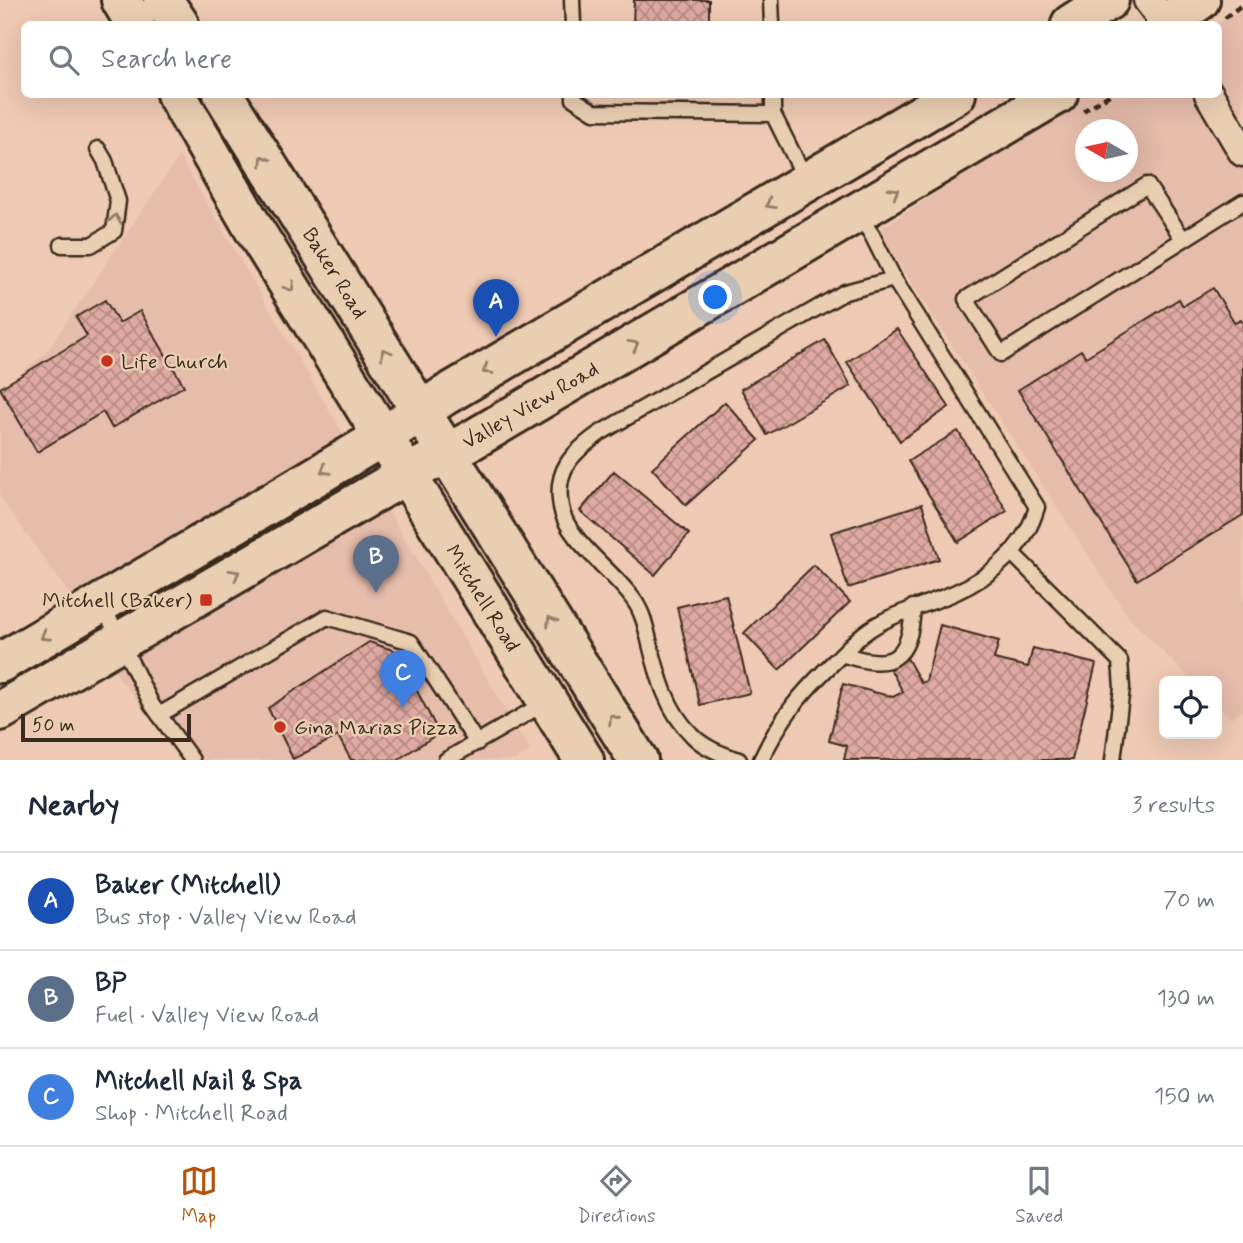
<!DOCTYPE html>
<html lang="en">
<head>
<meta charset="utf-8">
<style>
	body { margin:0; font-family:Mynerve,sans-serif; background:#f2f2f3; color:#1f2937 }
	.controls { position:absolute; right:21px; bottom:21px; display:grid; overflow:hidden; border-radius:10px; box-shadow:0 7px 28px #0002 }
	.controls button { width:63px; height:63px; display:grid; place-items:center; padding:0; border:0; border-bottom:2px solid #e0e1e3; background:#fff; color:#1f2937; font:35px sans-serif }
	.compass { position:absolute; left:1075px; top:119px; width:63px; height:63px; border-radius:50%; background:#fff; box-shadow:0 7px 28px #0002; rotate:279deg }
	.scale { position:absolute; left:21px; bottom:18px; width:170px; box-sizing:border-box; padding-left:7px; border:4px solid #3b2a1e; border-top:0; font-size:19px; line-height:24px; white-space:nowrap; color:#3b2a1e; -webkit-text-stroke:5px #e9ceb1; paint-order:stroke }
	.you { position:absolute; left:716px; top:298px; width:24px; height:24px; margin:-18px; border:5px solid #fff; border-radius:50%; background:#1a73e8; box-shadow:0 0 0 10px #1a73e833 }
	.badge { display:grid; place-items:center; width:46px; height:46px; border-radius:50%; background:#b45309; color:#fff; font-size:23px; font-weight:700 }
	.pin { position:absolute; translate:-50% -58px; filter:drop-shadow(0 2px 4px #0008) }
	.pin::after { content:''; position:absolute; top:37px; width:24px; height:21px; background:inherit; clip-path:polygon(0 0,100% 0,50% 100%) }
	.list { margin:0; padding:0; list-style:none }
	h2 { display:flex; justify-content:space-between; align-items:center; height:91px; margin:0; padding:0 28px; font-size:30px }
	h2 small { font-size:23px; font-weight:400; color:#747a83 }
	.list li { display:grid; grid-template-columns:46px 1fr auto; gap:21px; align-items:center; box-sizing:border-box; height:98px; padding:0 28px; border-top:2px solid #e0e1e3 }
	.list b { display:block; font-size:26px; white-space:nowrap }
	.list p { margin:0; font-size:23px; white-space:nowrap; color:#747a83 }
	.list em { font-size:23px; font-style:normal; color:#747a83 }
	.icon { flex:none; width:38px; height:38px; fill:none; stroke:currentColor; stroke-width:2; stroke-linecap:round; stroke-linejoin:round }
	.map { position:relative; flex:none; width:1243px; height:760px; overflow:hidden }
	.search { position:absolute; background:#fff; box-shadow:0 7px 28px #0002; left:21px; right:21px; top:21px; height:77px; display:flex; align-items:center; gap:18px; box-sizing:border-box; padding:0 24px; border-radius:10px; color:#747a83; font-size:26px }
	.sheet { height:385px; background:#fff }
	nav { display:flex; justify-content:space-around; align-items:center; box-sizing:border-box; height:98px; border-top:2px solid #e0e1e3; background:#fff; font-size:19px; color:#747a83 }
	nav a { display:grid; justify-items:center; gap:4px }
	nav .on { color:#b45309 }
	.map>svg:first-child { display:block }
	.built { fill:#e6bcab; fill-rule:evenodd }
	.building { fill:url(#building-cross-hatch); stroke:#3b2a1e; stroke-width:2 }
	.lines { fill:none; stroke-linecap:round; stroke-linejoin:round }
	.lane-casing { stroke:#3b2a1e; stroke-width:19 }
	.street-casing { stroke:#3b2a1e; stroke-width:33 }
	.secondary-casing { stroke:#3b2a1e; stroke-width:44 }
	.path { stroke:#3b2a1e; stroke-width:4.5; stroke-dasharray:7 5; stroke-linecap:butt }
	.lane { stroke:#e9ceb1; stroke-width:14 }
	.street { stroke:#e9ceb1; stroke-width:28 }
	.secondary { stroke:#e9ceb1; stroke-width:38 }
	.oneway { stroke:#927c68 }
	.poi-dot { fill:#c8321e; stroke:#e9ceb1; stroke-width:2.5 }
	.labels { text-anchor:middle; stroke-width:5; stroke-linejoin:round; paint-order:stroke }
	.street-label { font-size:21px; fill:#3b2a1e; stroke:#e9ceb1 }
	.poi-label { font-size:21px; fill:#3b2a1e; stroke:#e9ceb1; text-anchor:start }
</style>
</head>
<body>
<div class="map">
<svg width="1243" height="760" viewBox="0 0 1243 760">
	<defs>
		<pattern id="building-cross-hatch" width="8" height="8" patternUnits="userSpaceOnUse" patternTransform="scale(1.75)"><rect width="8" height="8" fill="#dfa9a3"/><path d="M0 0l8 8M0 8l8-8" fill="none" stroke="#b68a84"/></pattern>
	</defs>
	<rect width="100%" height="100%" fill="#eec9b3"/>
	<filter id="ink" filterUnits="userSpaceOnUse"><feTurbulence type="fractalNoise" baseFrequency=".0143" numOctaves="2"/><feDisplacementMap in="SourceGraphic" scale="14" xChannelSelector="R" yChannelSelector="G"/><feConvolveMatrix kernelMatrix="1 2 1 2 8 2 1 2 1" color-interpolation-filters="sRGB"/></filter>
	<g filter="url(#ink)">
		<path class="built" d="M1243,11V711L1230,718L1217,705V681H1193L1129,618L878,231L1085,95L1218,94L1217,24ZM1086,130H1128V172H1086Z
			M179,156L530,751L515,760H186L119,678L70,595L0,497V390L45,354Z"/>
		<path class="building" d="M634,0H709V24H633Z
			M1213,288L1235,323L1241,320L1243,323V515L1137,580L1018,390L1081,350L1086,357L1179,299L1183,306Z
			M105,300L119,323L140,311L184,386L112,428L103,412L37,452L0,388L87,336L76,317Z
			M897,329L949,407L900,441L847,362Z
			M825,340L851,386L767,435L741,389Z
			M725,402L759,440L686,505L652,468Z
			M958,431L1007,511L958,542L908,461Z
			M614,471L689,534L655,575L580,511Z
			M922,504L939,559L848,588L831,533Z
			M814,565L850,602L779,670L744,633Z
			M726,595L750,693L700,705L677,607Z
			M940,625L999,641L994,659L1028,667L1033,648L1096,664L1072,760H844L847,746L829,741L843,684L893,697L903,692L889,667L907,658L921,683L926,681Z
			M369,642L396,651L439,733L397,760H351L338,736L293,759L268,708Z"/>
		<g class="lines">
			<g class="lane-casing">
				<path id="lane" d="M572,0L573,24
					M771,0L772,24
					M574,94V99L594,112L773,114
					M773,94V114L806,180
					M1183,239L1147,185L966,299L1001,354L1243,202
					M62,245H91L114,231L118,201L105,161L98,149
					M1011,552L1120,661L1122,688L1113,760
					M102,604L152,705L192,760
					M842,654C892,671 910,661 913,607
					M159,715L327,617L411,642L477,743
					M446,760L545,703
					M739,760C722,754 704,748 692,735C667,711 658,676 650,644C646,628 643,612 633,599C614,571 566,540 561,507C554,470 572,453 600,433L845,292L894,279
					M761,760C782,715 802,692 838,658C848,648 858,637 870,629C896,612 926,605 954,593C991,577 1026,547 1037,507L894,279L872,235L859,215"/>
			</g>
			<g class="street-casing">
				<path id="street" d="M1148,0L1166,24
					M1209,94L1243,152"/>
			</g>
			<g class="secondary-casing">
				<path id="secondary" d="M121,0L135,24
					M163,0L179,24
					M1071,24L1109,0
					M1165,24L1200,0
					M176,94L254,229L584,760
					M223,94L638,760
					M0,663L384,436L444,396L956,94
					M0,711L407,474L472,440L1058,94"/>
			</g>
			<path class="path" d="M1225,18L1243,4
				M1083,111L1111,94"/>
			<use href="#lane" class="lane"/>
			<use href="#street" class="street"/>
			<use href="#secondary" class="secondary"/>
		</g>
		<defs><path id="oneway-chevron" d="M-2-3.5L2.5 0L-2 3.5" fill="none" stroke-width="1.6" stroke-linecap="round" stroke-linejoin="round" transform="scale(1.75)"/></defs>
		<g class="oneway">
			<use href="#oneway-chevron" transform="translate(264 160) rotate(-122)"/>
			<use href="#oneway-chevron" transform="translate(894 192) rotate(-31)"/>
			<use href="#oneway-chevron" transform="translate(770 204) rotate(150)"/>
			<use href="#oneway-chevron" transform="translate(115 219) rotate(-82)"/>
			<use href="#oneway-chevron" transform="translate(290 287) rotate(58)"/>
			<use href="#oneway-chevron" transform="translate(634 345) rotate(-30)"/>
			<use href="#oneway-chevron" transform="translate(385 353) rotate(-122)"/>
			<use href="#oneway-chevron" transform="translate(487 370) rotate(149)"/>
			<use href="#oneway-chevron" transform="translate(325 470) rotate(149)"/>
			<use href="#oneway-chevron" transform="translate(235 574) rotate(-30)"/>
			<use href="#oneway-chevron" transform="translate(551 621) rotate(-121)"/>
			<use href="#oneway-chevron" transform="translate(45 636) rotate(149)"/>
			<use href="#oneway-chevron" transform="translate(613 719) rotate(-123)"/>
		</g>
	</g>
	<g class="poi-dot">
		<circle cx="107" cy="361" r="7"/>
		<rect x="199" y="593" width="14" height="14" rx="3.5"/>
		<circle cx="280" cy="727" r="7"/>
	</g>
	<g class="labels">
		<g class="street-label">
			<text transform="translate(335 273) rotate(58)" y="7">Baker Road</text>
			<text transform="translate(530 405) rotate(-30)" y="7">Valley View Road</text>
			<text transform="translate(483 598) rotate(58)" y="7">Mitchell Road</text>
		</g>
		<g class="poi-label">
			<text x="121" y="368">Life Church</text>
			<text x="192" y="607" text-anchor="end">Mitchell (Baker)</text>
			<text x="294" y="734">Gina Marias Pizza</text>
		</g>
	</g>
</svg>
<div class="controls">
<button><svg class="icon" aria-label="locate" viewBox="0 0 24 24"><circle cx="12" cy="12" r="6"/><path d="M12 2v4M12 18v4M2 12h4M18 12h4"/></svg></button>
</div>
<svg class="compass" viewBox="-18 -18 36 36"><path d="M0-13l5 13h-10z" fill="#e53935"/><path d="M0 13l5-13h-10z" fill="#747a83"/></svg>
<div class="scale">50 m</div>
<div class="you"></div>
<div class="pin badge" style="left:496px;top:337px;background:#1a4fb4">A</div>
<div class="pin badge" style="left:376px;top:593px;background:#5c6f8a">B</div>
<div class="pin badge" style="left:403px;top:708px;background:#3f7fe0">C</div>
<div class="search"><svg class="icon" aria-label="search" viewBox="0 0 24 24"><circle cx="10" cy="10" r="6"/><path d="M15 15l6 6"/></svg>Search here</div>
</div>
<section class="sheet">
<h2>Nearby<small>3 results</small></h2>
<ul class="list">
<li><span class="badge" style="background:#1a4fb4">A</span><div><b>Baker (Mitchell)</b><p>Bus stop · Valley View Road</p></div><em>70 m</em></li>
<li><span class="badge" style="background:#5c6f8a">B</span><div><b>BP</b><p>Fuel · Valley View Road</p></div><em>130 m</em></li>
<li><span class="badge" style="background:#3f7fe0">C</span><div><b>Mitchell Nail &amp; Spa</b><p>Shop · Mitchell Road</p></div><em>150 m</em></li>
</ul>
</section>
<nav>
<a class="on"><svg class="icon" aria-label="map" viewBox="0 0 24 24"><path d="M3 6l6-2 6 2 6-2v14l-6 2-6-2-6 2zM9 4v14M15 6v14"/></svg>Map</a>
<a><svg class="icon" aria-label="directions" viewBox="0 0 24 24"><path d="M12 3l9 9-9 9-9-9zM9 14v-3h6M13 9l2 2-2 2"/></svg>Directions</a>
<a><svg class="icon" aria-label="saved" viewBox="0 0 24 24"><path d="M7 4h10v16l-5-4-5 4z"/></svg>Saved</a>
</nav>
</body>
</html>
